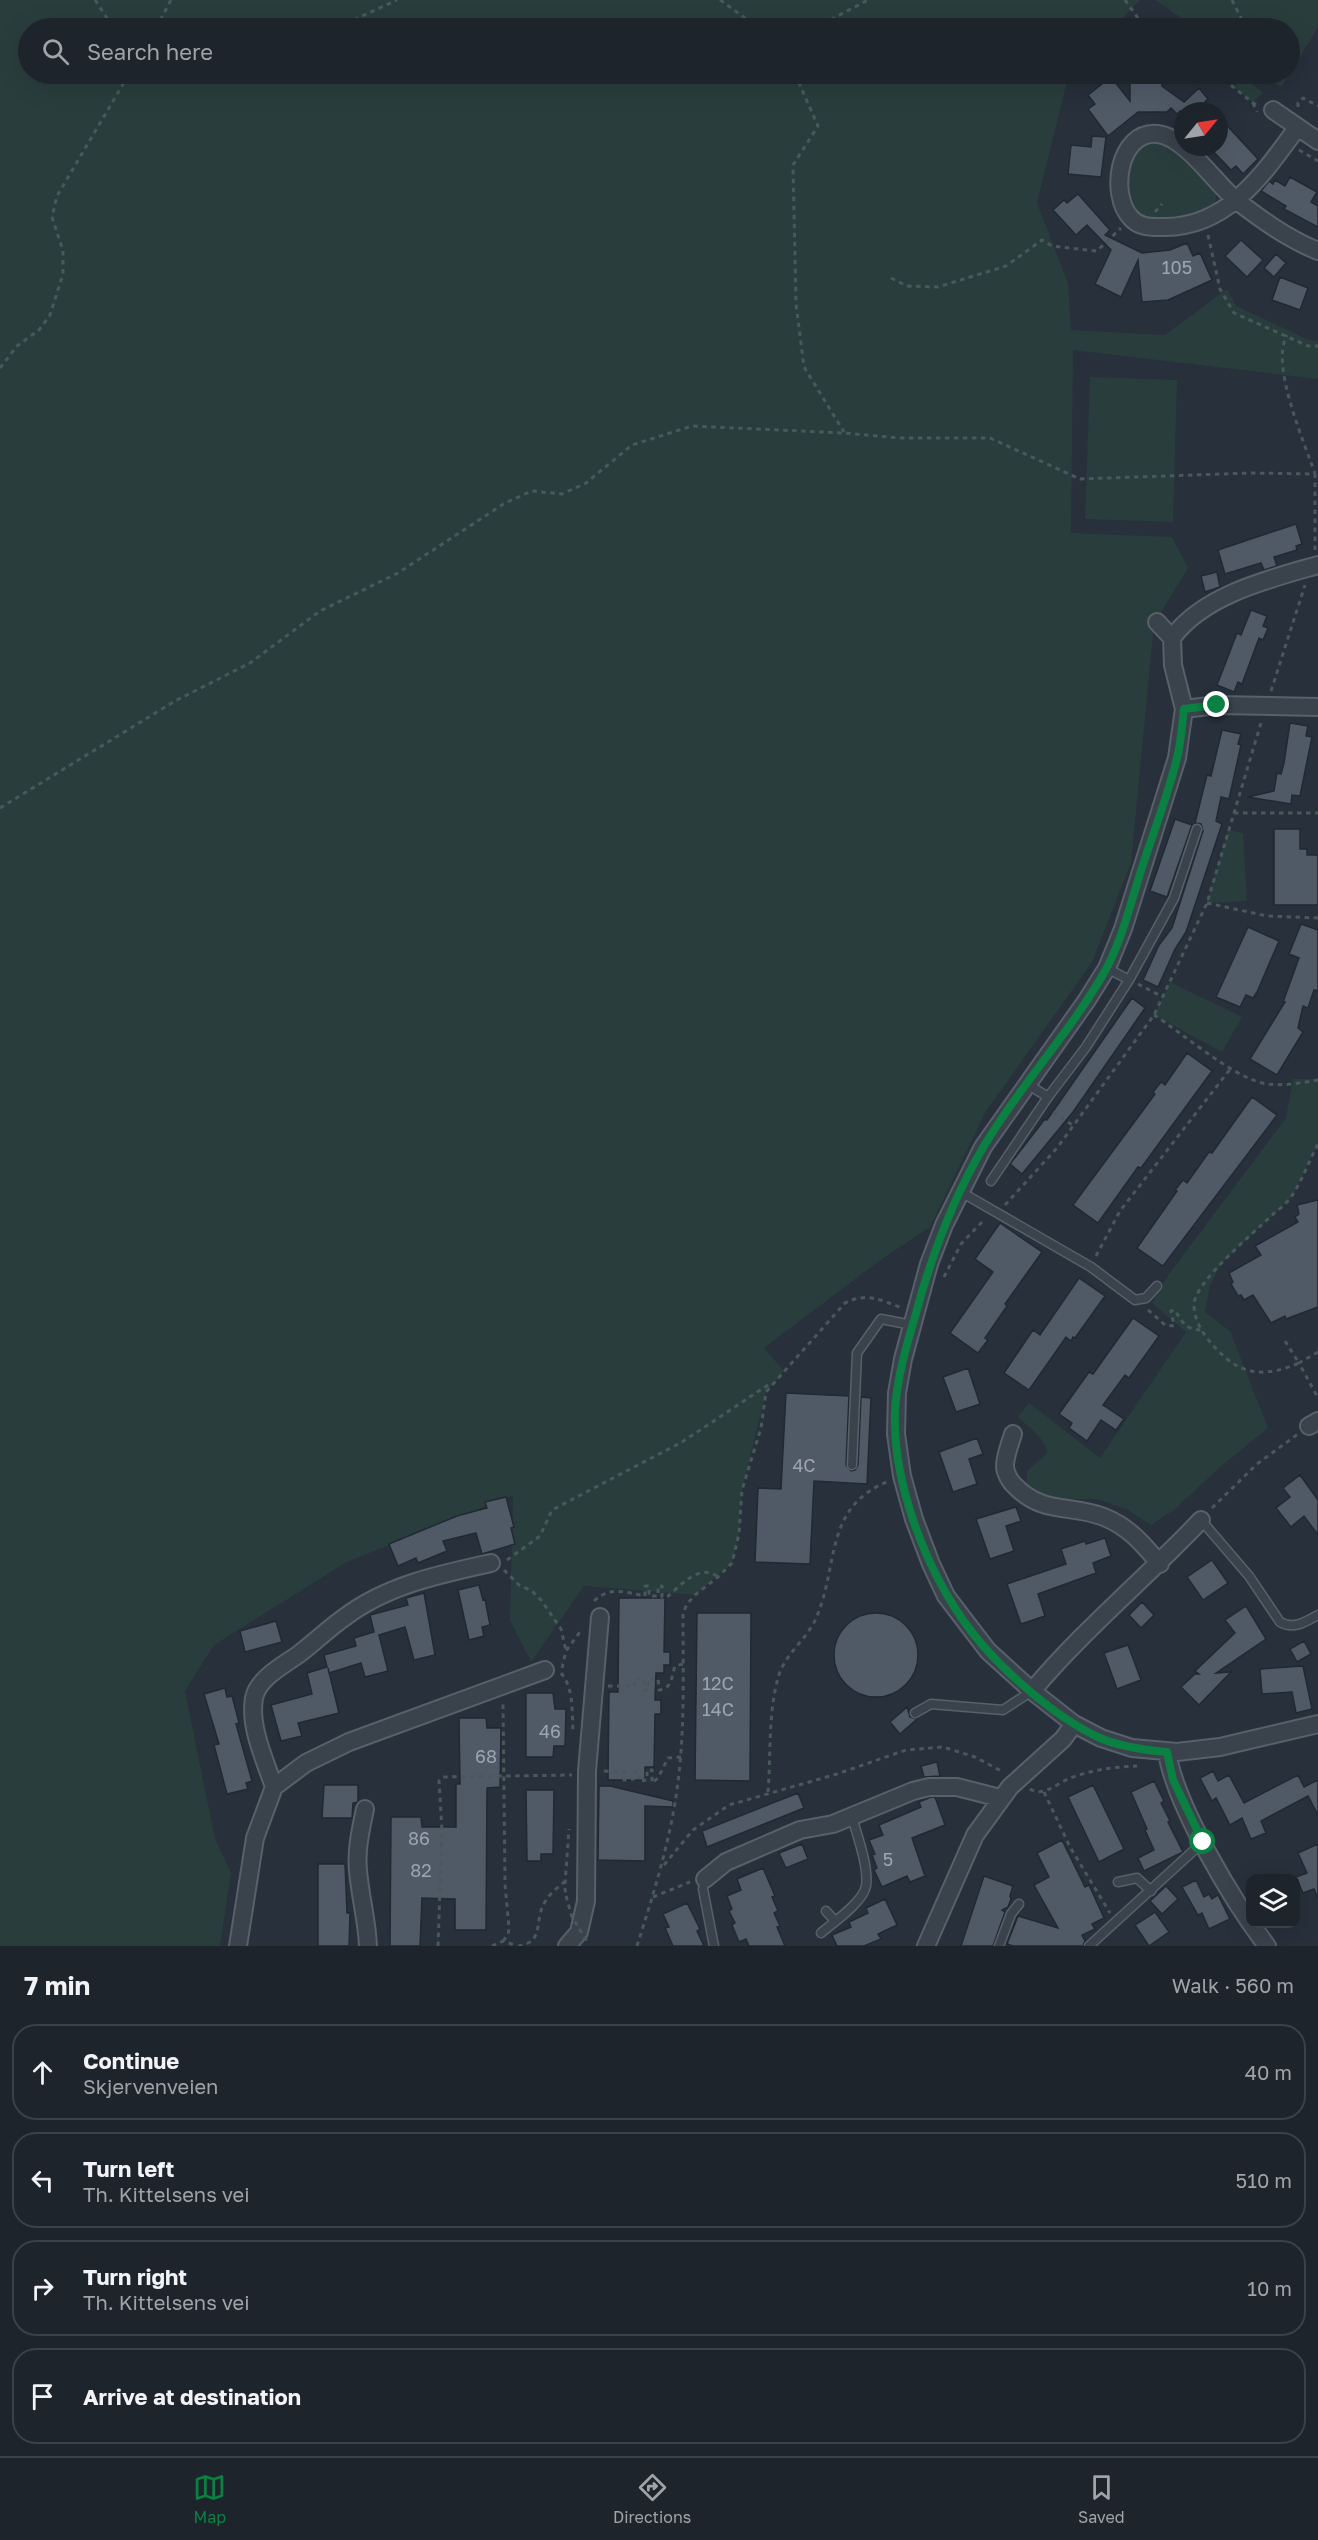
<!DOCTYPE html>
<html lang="en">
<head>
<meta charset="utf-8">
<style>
	body { margin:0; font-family:"Golos Text",sans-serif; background:#2a3038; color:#f1f3f6 }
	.controls { position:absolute; right:18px; bottom:18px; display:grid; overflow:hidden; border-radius:12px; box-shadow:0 6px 24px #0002 }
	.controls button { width:54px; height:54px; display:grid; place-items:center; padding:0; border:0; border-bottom:2px solid #3b4148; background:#1d242c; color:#f1f3f6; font:30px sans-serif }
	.compass { position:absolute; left:1174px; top:102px; width:54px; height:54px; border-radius:50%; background:#1d242c; box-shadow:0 6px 24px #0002; rotate:60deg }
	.stop { position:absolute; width:18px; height:18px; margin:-14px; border:4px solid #0b8043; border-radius:50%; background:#fff }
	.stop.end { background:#0b8043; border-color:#fff; box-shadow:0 2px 6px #0008 }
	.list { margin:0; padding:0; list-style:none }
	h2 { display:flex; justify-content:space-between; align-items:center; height:78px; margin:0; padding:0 24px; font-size:26px }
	h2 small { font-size:20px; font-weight:400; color:#a0a4a9 }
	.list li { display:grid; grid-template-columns:39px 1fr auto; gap:18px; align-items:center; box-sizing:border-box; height:96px; margin:0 12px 12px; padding:0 12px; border:2px solid #3b4148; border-radius:24px }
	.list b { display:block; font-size:22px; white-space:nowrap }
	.list p { margin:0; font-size:20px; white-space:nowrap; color:#a0a4a9 }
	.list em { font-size:20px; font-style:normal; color:#a0a4a9 }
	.icon { flex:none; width:33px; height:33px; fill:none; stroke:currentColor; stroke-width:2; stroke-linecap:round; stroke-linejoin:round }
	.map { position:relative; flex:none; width:1318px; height:1946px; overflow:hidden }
	.search { position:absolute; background:#1d242c; box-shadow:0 6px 24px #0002; left:18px; right:18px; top:18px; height:66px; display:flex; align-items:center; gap:15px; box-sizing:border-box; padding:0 21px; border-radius:33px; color:#a0a4a9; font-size:22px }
	.sheet { height:510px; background:#1d242c }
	nav { display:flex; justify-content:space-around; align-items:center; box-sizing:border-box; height:84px; border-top:2px solid #3b4148; background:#1d242c; font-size:16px; color:#a0a4a9 }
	nav a { display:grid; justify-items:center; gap:3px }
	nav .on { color:#0b8043 }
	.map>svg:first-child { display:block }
	.green { fill:#2a3d3d }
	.building { fill:#505a67; stroke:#212933; stroke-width:1.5 }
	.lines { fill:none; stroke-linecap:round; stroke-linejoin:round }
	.lane-casing { stroke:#58606a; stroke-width:11 }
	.street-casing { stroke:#58606a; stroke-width:20 }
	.path { stroke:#49595b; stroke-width:3; stroke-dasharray:4.5 4.5; stroke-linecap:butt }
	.lane { stroke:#3a424c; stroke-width:8 }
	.street { stroke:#3a424c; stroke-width:16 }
	.path-bridge { stroke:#49595b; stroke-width:3; stroke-dasharray:4.5 4.5; stroke-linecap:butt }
	.route { stroke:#0b8043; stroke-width:8 }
	.labels { text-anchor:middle; stroke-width:4.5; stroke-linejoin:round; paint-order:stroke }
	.number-label { font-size:18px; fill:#9ca4af }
</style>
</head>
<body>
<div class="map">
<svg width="1318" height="1946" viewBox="0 0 1318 1946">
	<rect width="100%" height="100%" fill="#27303b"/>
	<path class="green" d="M0,0H1140L1113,28H28V74H1072L1068,77L1037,203L1068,283L1071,330L1165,335L1227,289L1236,306L1309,340L1318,341V379L1073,350L1071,533L1172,537L1188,568L1154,624L1131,863L1092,962L985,1113L930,1227L879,1261L764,1348L784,1371L766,1392L742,1490L739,1534L732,1563L695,1595L584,1586L531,1662L510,1620L513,1495L347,1562L214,1645L185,1691L215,1839L231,1873L220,1946H0Z
		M1155,0H1318V27L1290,73V28H1196Z
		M1261,74H1289L1281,87Z
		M1242,77L1263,92L1253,103L1234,87Z
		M1159,134L1217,182L1215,214L1205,219H1131L1124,158Z
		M1090,377L1177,380L1173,522L1085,519Z
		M1228,830L1243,833L1247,901L1207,903Z
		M1170,982L1242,1017L1222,1052L1154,1015Z
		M1293,1079H1318V1144L1291,1198L1221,1264L1210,1285L1205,1312L1230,1331L1268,1428L1219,1468L1174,1510L1151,1525L1128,1510L1097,1499H1069L1043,1495L1027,1483V1471L1048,1452L1040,1437L1018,1417L1029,1403L1100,1458L1186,1332L1152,1303L1169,1274L1286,1118Z"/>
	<path class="building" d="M1130,74H1161L1162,86L1184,102L1199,88L1208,99L1205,102L1214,111H1180L1177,114L1171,108L1167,112H1138L1108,136L1088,109L1095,104L1088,95L1111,77L1130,101Z
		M1219,117L1258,159L1243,174L1236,166L1231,170L1211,149L1219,147Z
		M1092,136L1106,137L1101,177L1068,174L1071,145L1091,147Z
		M1290,177L1317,192L1311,202L1318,206V227L1284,209L1286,206L1261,191L1269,181L1273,184L1275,180L1285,186Z
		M1078,194L1110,230L1105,235L1142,253L1170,250L1187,243L1193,256L1200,253L1212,280L1168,300L1142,302L1138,260L1121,297L1095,284L1111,250L1087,225L1076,235L1053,210L1064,200L1067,203Z
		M1241,240L1263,260L1247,277L1225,256Z
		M1276,254L1286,263L1274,277L1264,268Z
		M1280,277L1308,288L1300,310L1272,300Z
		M1296,524L1302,544L1296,546L1297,550L1274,557L1277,566L1264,570L1261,563L1225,574L1218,550Z
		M1217,572L1220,587L1205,592L1201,576Z
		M1251,610L1267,616L1263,626L1268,628L1263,640L1259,638L1242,684L1238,682L1234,692L1217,685L1237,633L1241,635Z
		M1290,723L1308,726L1306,736L1312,737L1300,796L1292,795L1291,804L1248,797L1274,791L1277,773L1281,774L1284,763Z
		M1222,730L1241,734L1238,744L1241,745L1229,799L1221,797L1216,821L1222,824L1186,932L1175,949L1158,987L1143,980L1159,945L1172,928L1203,831L1201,824L1195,823L1207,775L1211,776Z
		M1175,819L1192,825L1167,897L1150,891Z
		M1274,829H1300V849H1307V855H1318V905H1274Z
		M1301,924L1318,930V991L1314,990L1308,1008L1303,1006L1298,1028L1303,1032L1277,1075L1250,1059L1285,1002H1283L1299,958L1289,954Z
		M1248,927L1279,941L1257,992L1253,998L1246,995L1240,1007L1216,997Z
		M1132,998L1145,1008L1073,1112L1022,1174L1010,1164L1045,1119L1047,1120Z
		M1187,1053L1212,1071L1141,1168L1138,1167L1098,1223L1073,1205L1155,1094L1153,1092L1161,1082L1165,1085Z
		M1252,1097L1277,1115L1163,1266L1137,1248L1177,1191L1175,1190L1183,1180L1187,1183L1209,1152L1212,1153Z
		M1318,1200V1307L1286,1319L1285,1316L1271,1323L1253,1295L1244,1300L1241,1295L1238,1296L1231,1284L1233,1282L1229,1273L1261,1255L1255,1246L1298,1222L1295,1217L1299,1214L1297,1205Z
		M1000,1223L1042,1252L1005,1304L1007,1306L985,1338L988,1340L978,1353L950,1333L993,1272L975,1259Z
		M1079,1278L1105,1296L1075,1338L1073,1337L1071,1341L1066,1337L1029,1390L1004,1373L1033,1330L1040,1335Z
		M1133,1318L1159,1336L1129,1378L1125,1375L1103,1405L1124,1419L1116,1430L1101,1420L1087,1441L1069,1428L1072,1423L1059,1414L1089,1372L1093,1374Z
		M968,1368L980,1404L956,1412L943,1377Z
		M786,1393L849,1396L846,1465L851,1471L855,1470L858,1465L861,1397L871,1398L867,1484L814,1481L810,1564L755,1562L758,1488L781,1489Z
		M977,1438L983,1454L969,1459L977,1484L953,1492L939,1452Z
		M1300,1475L1318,1500V1535L1304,1516L1291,1527L1276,1508L1290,1497L1283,1488Z
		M506,1497L514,1527L511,1528L515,1544L482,1554L476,1533L443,1541L447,1551L418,1563L416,1558L398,1566L389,1544L457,1516L487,1508L485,1502Z
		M1016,1507L1021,1521L1006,1526L1014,1551L990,1559L976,1519Z
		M1105,1538L1111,1556L1093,1563L1096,1573L1038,1594L1045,1616L1021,1624L1007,1584L1066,1564L1061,1549L1085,1541L1086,1544Z
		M1212,1560L1228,1583L1203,1600L1187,1577Z
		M479,1585L483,1600L485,1599L490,1625L482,1627L484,1636L469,1640L458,1590Z
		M424,1593L435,1655L414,1660L405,1627L379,1635L388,1671L365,1677L361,1663L329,1673L328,1668L339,1713L298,1723L302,1736L281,1741L271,1705L312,1694L307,1673L327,1667L324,1655L356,1646L354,1638L374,1632L370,1615L408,1605L406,1598Z
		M619,1598H665L664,1652H670V1665H664V1673H656L655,1700H661V1714H655L654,1767H645V1780H608L609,1692H618Z
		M1142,1602L1154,1615L1141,1628L1129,1615Z
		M1246,1606L1266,1639L1216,1673L1231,1672L1199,1705L1181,1687L1195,1674H1199L1195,1671L1235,1633L1225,1620Z
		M834 1655a42 42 0 1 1 84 0a42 42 0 1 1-84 0Z
		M697,1613H751L750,1781L695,1780Z
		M276,1621L282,1642L245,1652L240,1631Z
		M1304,1641L1311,1654L1297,1662L1290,1649Z
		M1128,1645L1141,1680L1117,1689L1104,1653Z
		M1303,1666L1312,1709L1296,1713L1292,1692L1262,1694L1260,1669Z
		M225,1688L227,1697L232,1696L236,1711L239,1723L236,1724L252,1781L246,1783L248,1789L227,1794L214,1745L219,1744L204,1694Z
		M526,1693H553L555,1709H566L565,1746H554L553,1757H526Z
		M907,1707L910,1717L917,1719L900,1734L890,1722Z
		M459,1718H486L487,1728H501L500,1787L487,1788L486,1930H455V1899L422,1898L420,1946H390L391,1817H421L422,1827H456V1784H460Z
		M937,1762L940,1776L924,1777L921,1766Z
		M1213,1771L1218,1781L1229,1775L1244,1803L1298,1775L1304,1787L1318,1780V1815L1308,1796L1261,1821L1266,1833L1251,1839L1242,1818L1230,1825L1216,1798L1212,1801L1200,1778Z
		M1154,1781L1164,1801L1161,1803L1170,1821L1168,1822L1183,1852L1144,1871L1138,1858L1154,1850L1145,1830L1147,1829L1131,1792Z
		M324,1785H358V1802L353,1803L352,1818H322Z
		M1093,1785L1124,1849L1099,1862L1068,1797Z
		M599,1786H610L673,1801V1807L645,1806V1861L598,1860Z
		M526,1790H554L553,1854H541V1861H527Z
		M798,1793L804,1808L707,1847L702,1831Z
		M931,1797H935L945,1825L912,1838L925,1876L910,1882L907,1876L882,1887L874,1870L877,1868L872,1855L875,1854L869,1840L883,1835L879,1825L921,1807L919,1802Z
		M1062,1840L1085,1887L1089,1885L1104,1918L1092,1924L1095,1929L1082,1935L1085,1941L1083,1946H1013L1007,1944L1018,1916L1058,1928L1034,1885L1049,1877L1037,1853Z
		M802,1844L808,1859L786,1868L779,1853Z
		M1318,1844V1898L1314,1889L1303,1893L1296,1877L1307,1873L1298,1853Z
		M318,1864H345L347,1913H350L349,1946H318Z
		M763,1868L775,1896L772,1897L778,1911L774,1913L780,1926L777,1927L785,1946H749L746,1939L739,1942L732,1925L735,1923L729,1911L732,1909L727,1896L741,1890L737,1879Z
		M984,1876L1013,1886L1010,1896L1011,1899L1008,1907L1002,1910L1005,1912L993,1946H961Z
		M1196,1880L1204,1897L1209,1894L1212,1899L1218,1895L1230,1919L1209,1929L1202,1913L1198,1915L1182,1887Z
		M1166,1886L1178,1899L1162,1914L1150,1901Z
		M885,1899L897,1925L878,1934L881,1939L864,1946H837L832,1935L851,1927L849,1922L868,1913L866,1908Z
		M687,1903L700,1929L697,1931L704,1946H673L665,1928L669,1927L663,1914Z
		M1155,1912L1169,1932L1149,1946L1135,1925Z"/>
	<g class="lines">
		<g class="lane-casing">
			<path id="lane" d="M1107,968L1129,980
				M1027,1084L1048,1097
				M991,1181L1048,1097L1086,1047L1129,980L1174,898L1197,829
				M961,1192L1091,1267L1135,1300L1146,1298L1157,1286
				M852,1465L857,1353L881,1319L912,1325
				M1201,1520L1249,1576L1280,1622C1294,1630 1305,1622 1318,1615
				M915,1713L931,1704L1003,1710L1032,1691
				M705,1879L703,1889L714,1946
				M1118,1882L1137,1878L1151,1891
				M826,1911L835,1921
				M821,1933C834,1922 863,1902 866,1886C869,1867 857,1835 852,1817
				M999,1946L1011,1914L1019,1904
				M1089,1946L1203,1842"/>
		</g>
		<g class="street-casing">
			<path id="street" d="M1273,110L1318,141
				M1297,128C1264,173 1228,227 1165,227C1152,227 1140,228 1131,218C1109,195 1118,130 1158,134C1185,137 1216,184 1237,201C1262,220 1288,239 1318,251
				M1318,565C1269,579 1203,595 1172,638L1173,665L1184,709L1177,758L1123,929L1107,968L1087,1000L983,1147L944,1225L929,1264L903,1359L897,1393L896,1434L902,1476L914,1519L931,1564L946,1596L988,1651L1032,1691L1074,1724L1101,1738L1132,1748L1177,1752L1220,1747L1318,1724
				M1157,622L1172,638
				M1184,709L1217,705L1318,707
				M1309,1426L1318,1421
				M1013,1434C1010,1444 1005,1456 1005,1466C1005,1472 1010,1482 1015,1486C1043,1515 1071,1504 1104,1517C1129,1527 1143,1544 1160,1564
				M1032,1691C1083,1630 1146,1578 1201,1520
				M1167,1752C1175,1805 1234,1903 1267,1946
				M274,1787C265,1760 249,1727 254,1698C258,1678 284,1665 299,1654C315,1642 329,1628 345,1617C387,1585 441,1574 491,1563
				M365,1809C361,1829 356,1849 358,1870C360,1896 367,1920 368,1946
				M705,1879L726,1862L800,1830L833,1824L913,1791L929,1787H957L1000,1798
				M238,1946L255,1838L274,1787L306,1763L349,1742L545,1670
				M567,1946L579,1932L586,1901L587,1771L600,1617
				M926,1946L975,1835L1010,1787L1063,1739L1074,1724"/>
		</g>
		<path class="path" d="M95,0L107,18L135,28
			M720,0L759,28
			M1125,0L1145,28
			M1232,0L1242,20V28
			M156,28L171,0
			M283,28L347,23L397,0
			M815,28L868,0
			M795,74L818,126L793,165L796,304L804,367L844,432
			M1217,74L1253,103L1260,106
			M1223,79L1226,74
			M1253,103L1257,112
			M1298,107V103L1303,98L1318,106
			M1299,150L1318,161
			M1155,212L1162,204
			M1208,235L1220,289L1234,313L1308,346H1318
			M891,278L907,286L938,287L1006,266L1042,240L1052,246L1097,251L1121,228
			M0,368L17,346L39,330L50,315L63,274V251L52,217L57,196L129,74
			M1315,550V474L1318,473
			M1271,691L1305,585
			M0,808L175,701L250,663L320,611L398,573L505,503L532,491L562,494L586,483L632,445L692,426L844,433L900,438H990L1080,479L1250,473L1315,474C1304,441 1270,365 1287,335
			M1234,813H1318
			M1207,903L1267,916L1318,918
			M1138,984L1163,997
			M1154,1015C1182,1033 1232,1076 1262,1083C1280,1087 1300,1083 1318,1080
			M1053,1112L1074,1126
			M1005,1205L1057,1148L1154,1015L1207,903L1261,723
			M1096,1256L1120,1211L1231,1068
			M944,1277L961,1244L985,1219
			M1148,1310L1165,1325L1174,1326L1171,1311L1175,1310C1182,1323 1187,1330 1202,1330
			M1285,1341L1299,1363C1273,1374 1249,1378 1226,1358C1211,1345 1194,1326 1194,1305C1194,1282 1254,1233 1271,1216C1278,1210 1286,1204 1291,1197C1302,1181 1309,1161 1318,1144
			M1318,1352L1299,1363L1318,1398
			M1212,1508L1257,1464L1298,1434
			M507,1560L540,1536L552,1510L682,1442L771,1383
			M504,1570L519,1585L532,1591L541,1600L561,1629L566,1651
			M594,1601C611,1586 625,1592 645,1596V1586H649V1596H658V1586H662V1597L668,1596C682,1584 700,1563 718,1577
			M562,1668L566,1651L582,1629
			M561,1673C574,1688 572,1713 573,1733
			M608,1686H635L634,1679H644V1690H648V1679H658L659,1690C673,1688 671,1677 675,1666L683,1664
			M604,1771L625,1772L624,1780L634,1779V1772H639V1781L647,1780V1770H652V1783L658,1778L668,1758L681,1757
			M1030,1789C1043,1797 1055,1785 1068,1779C1090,1770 1113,1767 1137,1766
			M768,1792C771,1755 768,1714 778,1678C784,1654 808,1639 817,1616C839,1563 824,1507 889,1481
			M1044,1792L1070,1847L1110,1913
			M664,1865L693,1830L729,1805L837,1774L906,1750L943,1747L975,1757L1003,1772
			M565,1884L569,1829
			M653,1897L690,1882
			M503,1941L508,1935L509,1928L505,1884L503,1703
			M438,1946L442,1831L439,1781L443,1777L572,1775
			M492,1946L503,1941L517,1946
			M518,1946C547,1942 532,1918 547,1899C551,1892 559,1887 564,1882L566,1896
			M637,1946C654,1892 671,1839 678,1782C685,1727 683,1669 683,1613L687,1604L695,1595L718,1577L732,1563L739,1534L742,1490L761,1428L766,1392L845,1303C866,1292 881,1300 902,1308"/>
		<use href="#lane" class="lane"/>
		<use href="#street" class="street"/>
		<path class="path-bridge" d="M566,1896L572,1917L587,1941"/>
	</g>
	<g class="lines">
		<path class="route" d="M1203,1842L1173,1780L1167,1752C1144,1750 1121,1747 1100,1738C1056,1718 1000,1669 971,1631C927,1573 892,1484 895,1410C897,1377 907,1344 916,1313C932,1254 953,1198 984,1146C1020,1085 1070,1033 1105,971C1121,942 1129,909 1139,877C1151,838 1167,799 1177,758C1181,743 1182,725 1184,709L1217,705"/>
	</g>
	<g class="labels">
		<g class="number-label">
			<text x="1177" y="274">105</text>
			<text x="804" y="1472">4C</text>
			<text x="718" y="1690">12C</text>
			<text x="718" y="1716">14C</text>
			<text x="550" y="1738">46</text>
			<text x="486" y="1763">68</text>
			<text x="419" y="1845">86</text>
			<text x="888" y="1866">5</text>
			<text x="421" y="1877">82</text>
		</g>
	</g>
</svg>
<div class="controls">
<button><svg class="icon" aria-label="layers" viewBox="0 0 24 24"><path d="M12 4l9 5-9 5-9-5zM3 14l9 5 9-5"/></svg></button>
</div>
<svg class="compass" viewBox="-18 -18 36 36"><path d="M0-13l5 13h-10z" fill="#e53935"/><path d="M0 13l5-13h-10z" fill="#a0a4a9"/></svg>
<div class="stop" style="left:1203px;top:1842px"></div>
<div class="stop end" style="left:1217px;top:705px"></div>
<div class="search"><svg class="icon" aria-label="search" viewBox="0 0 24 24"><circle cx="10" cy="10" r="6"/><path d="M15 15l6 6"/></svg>Search here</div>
</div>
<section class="sheet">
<h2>7 min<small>Walk · 560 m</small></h2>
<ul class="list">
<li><svg class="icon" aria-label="ahead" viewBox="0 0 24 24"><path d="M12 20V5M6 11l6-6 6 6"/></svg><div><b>Continue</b><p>Skjervenveien</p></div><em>40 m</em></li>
<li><svg class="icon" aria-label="left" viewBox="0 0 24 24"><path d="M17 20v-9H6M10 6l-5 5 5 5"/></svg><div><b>Turn left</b><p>Th. Kittelsens vei</p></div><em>510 m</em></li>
<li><svg class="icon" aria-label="right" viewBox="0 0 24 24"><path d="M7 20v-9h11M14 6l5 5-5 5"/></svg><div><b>Turn right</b><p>Th. Kittelsens vei</p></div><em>10 m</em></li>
<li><svg class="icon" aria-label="arrive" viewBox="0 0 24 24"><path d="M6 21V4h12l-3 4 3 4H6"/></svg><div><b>Arrive at destination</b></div></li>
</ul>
</section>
<nav>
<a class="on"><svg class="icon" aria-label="map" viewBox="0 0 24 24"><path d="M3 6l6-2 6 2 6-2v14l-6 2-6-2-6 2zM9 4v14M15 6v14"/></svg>Map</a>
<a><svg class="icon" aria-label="directions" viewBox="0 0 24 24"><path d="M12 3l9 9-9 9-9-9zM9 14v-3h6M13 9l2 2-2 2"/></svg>Directions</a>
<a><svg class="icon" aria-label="saved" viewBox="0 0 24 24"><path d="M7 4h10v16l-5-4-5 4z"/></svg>Saved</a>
</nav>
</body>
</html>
